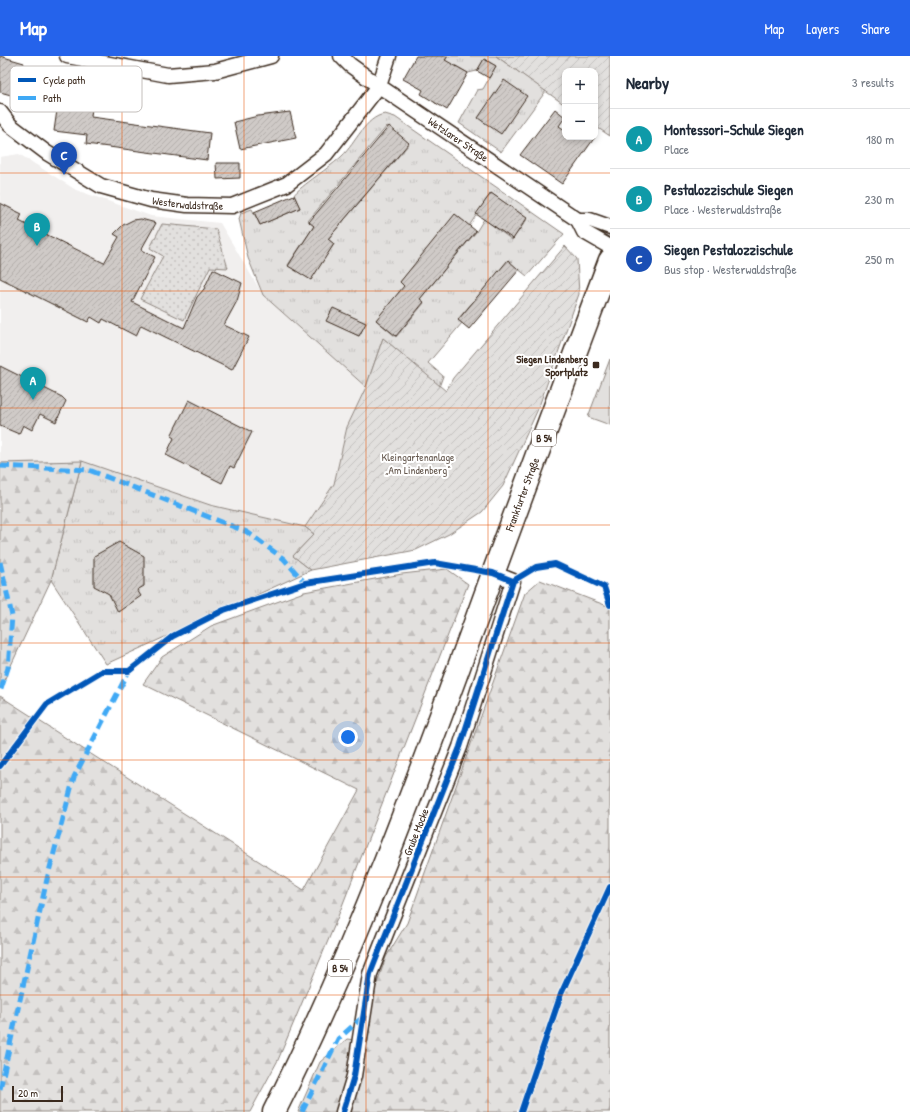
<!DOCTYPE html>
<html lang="en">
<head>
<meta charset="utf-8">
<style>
	body { margin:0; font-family:"Patrick Hand",sans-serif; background:#f2f2f3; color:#1f2937 }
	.controls { position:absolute; right:12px; top:12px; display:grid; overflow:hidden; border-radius:8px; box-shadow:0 2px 6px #0003 }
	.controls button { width:36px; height:36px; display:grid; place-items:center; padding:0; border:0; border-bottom:1px solid #e0e1e3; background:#fff; color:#1f2937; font:20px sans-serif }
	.scale { position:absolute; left:12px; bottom:10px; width:51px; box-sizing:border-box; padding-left:4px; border:2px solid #3b2a1e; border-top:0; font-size:11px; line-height:14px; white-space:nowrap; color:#3b2a1e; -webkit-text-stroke:3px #fff; paint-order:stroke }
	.you { position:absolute; left:348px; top:681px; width:14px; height:14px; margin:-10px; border:3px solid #fff; border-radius:50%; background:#1a73e8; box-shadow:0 0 0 6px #1a73e833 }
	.badge { display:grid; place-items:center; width:26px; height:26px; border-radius:50%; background:#2563eb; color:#fff; font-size:13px; font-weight:700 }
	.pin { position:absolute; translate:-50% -33px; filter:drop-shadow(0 1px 2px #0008) }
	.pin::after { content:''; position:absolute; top:21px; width:14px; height:12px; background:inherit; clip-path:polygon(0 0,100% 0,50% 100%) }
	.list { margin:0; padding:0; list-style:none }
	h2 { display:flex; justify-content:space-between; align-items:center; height:52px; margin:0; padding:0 16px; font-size:17px }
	h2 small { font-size:13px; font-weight:400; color:#747a83 }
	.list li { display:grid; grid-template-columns:26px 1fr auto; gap:12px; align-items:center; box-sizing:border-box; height:60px; padding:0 16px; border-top:1px solid #e0e1e3 }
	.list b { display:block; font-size:15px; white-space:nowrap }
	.list p { margin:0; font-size:13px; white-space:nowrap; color:#747a83 }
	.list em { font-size:13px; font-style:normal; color:#747a83 }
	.map { position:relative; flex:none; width:610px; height:1056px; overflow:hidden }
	header { display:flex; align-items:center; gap:24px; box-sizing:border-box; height:56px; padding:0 20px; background:#2563eb; color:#fff }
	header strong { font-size:19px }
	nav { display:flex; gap:22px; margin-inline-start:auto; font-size:14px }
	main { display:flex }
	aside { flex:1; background:#fff }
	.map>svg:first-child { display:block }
	.built { fill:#f1efee }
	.grass { fill:url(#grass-tufts); stroke:#8e857e; fill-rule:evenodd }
	.forest { fill:url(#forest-firs); stroke:#8e857e }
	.park { fill:url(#park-dots); stroke:#8e857e }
	.garden { fill:url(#garden-furrows); stroke:#8e857e }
	.pitch { fill:#e2e0de; stroke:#8e857e }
	.building { fill:url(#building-hatch); stroke:#3b2a1e }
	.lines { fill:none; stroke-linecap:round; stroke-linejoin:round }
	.street-casing { stroke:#3b2a1e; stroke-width:17 }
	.primary-casing { stroke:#3b2a1e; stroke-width:25 }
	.street { stroke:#fff; stroke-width:14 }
	.primary { stroke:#fff; stroke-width:22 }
	.quiet { stroke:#3fa9f5; stroke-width:5; stroke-dasharray:10 5; stroke-linecap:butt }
	.cycleway-casing { stroke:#fff; stroke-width:8 }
	.cycleway { stroke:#0057b8; stroke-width:6 }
	.grid { fill:none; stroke:#e8590c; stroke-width:1; stroke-opacity:0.55 }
	.poi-dot { fill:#3b2a1e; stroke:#fff; stroke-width:1.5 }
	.labels { text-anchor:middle; stroke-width:4; stroke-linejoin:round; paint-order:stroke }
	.shield { fill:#fff; stroke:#766a62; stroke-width:1 }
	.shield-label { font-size:10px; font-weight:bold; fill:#3b2a1e }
	.street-label { font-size:11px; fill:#3b2a1e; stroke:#fff }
	.poi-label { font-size:11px; font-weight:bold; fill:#3b2a1e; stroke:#fff; text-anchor:end }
	.park-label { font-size:11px; fill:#65584e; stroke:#fff }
	.key { fill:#fff; stroke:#c4bfbc; stroke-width:1 }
	.key-label { font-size:11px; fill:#3b2a1e }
</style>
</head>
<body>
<header>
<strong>Map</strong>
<nav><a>Map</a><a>Layers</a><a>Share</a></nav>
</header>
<main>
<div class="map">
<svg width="610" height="1056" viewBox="0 0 610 1056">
	<defs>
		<pattern id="grass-tufts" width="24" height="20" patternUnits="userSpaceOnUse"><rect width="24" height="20" fill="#e2e0de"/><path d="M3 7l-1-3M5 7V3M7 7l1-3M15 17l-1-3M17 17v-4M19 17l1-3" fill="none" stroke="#c3c0be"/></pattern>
		<pattern id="forest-firs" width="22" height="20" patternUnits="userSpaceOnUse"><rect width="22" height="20" fill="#e2e0de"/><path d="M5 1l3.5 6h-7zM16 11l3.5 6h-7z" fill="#c3c0be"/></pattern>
		<pattern id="park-dots" width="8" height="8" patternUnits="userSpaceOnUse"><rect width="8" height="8" fill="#e2e0de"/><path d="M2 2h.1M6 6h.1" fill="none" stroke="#c3c0be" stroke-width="1.8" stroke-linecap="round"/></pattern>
		<pattern id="garden-furrows" width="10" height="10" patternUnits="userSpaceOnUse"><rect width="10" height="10" fill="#e2e0de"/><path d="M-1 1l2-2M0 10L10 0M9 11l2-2" fill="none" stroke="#c3c0be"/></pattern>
		<pattern id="building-hatch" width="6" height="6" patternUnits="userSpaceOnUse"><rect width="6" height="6" fill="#cfcac7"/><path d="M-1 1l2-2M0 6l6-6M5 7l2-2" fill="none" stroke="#b3aeaa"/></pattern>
	</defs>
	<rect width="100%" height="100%" fill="#fff"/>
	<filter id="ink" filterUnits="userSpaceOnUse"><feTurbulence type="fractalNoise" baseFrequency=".025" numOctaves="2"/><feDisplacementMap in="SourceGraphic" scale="8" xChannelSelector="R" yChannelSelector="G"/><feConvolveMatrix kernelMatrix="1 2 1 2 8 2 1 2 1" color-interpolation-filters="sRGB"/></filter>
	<g filter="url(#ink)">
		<path class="built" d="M19,98L76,134L151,160L220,167L263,239L366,331L347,371L334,428L305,471L210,449L82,405L0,407V101Z"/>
		<path class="grass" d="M448,0H496L546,35L501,96L459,67L477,34L483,33L496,10L484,3L477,15L468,17L456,10L436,48L434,46L441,12Z
			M385,58L395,61L564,178L527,220L508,205L458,263L462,267L428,307L443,320L439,331L383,282L366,331L263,239L248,202L239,163L241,157L252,153L260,169L300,152L294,139C299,131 332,110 342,100C356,87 365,61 385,58ZM387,70L409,88L328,183L334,188L310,223L288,209L314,170L308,165ZM491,137L526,163L528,162L512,184L484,163L476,176L420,243L424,247L396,281L376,264L405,230L400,226L456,159L469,170ZM327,265L366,267L359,280Z
			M82,405L210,449L305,471L314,478L293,500L311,514L106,608L51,524Z"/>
		<path class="forest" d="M82,405L51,524L0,633V407Z
			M447,513L468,528L335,868L278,1004L250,1056H0V640L304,834L359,734L143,628L162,601L211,570L304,536L402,518Z
			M540,524L610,551V1056H298L320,1006L347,983L368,986L373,939L386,901L407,867L525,537Z"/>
		<path class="park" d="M162,168L216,173L228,212L210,211L184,264L140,243L163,200L150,192Z"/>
		<path class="garden" d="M496,0H610V80L595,70V15H565V49Z
			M565,190L577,203L579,238L538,353L503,430L482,456L449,478L416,494L311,514L293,500L314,478L305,471L334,428L347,371L366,331L383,282L446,335L453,322Z"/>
		<path class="pitch" d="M610,303V369L588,361Z"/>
		<path class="building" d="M0,0L24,7L18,25L53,35L48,49L0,36Z
			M416,0H448L445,4L468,17L447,54L421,38L423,34L403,23Z
			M484,3L496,10L489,22L477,15Z
			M504,24L527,40L501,78L478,62Z
			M58,47L92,51L91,61L210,77L207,104L86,88L87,79L54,75Z
			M555,53L565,61L559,70L565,74V81H595L562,128L520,99Z
			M290,56L296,82L240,93L234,66L258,60Z
			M389,70L409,87L328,183L334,188L311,224L288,210L314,170L309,166Z
			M216,107H240V122L217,123Z
			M491,137L527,162L513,183L476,158Z
			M294,139L300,152L260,169L254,156Z
			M0,147L22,158L19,165L104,207L119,181L114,178L123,169L133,164L141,163L156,167L141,194L155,201L132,246L184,272L197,241L204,233L213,213L242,227L237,245L224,269L249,281L232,314L141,269L136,280L103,263L101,267L91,261L88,266L0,222Z
			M455,158L476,175L420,243L424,246L396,280L376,264L404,230L400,226Z
			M508,204L519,214L469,273L458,264Z
			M333,252L366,267L359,280L326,265Z
			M0,310L62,341L66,345L56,366L40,358L32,374L23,369L19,378L0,370Z
			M189,344L252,376L234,412L230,410L222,427L166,399L174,382L171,380Z
			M119,486L144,500V530L137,534L141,540L118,556L109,538L94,530V500Z"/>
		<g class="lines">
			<g class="street-casing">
				<g id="street">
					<path d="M67,0L168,19L215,15L271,0"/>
					<path id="s1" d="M341,0L350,9L379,30L578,164L584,176L610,191"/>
					<path id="s2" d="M0,56L10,69L47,97L101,130L151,144L187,149L232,150L287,128L326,98L379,30L389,0"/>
					<path d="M578,164H590L610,171"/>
					<path d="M343,1056L354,1020L370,918L460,691L513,525L493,517"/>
				</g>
			</g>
			<g class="primary-casing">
				<g id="primary">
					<path id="s3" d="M274,1056C361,884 428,696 494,515C532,411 571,308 610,204"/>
				</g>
			</g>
			<use href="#street" class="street"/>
			<use href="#primary" class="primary"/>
			<path class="quiet" d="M0,410L89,414L247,476L284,503L305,527
				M0,506L12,560L8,612L0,636
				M0,1033L47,823L74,721L129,615H126
				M302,1056L338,983L363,961"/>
			<g class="cycleway-casing">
				<path id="cycleway" d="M513,525L536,511L555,508L604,531L610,549
					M0,710L47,648L102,615H129L173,580L224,554L305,527L435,507L493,517L513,525
					M343,1056L354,1020L370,918L460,691L513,525
					M521,1056L561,938L610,831"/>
			</g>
			<use href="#cycleway" class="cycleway"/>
		</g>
	</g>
	<path class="grid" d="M122,0V1056M244,0V1056M366,0V1056M488,0V1056M0,117H610M0,235H610M0,352H610M0,469H610M0,587H610M0,704H610M0,821H610M0,939H610"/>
	<rect class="poi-dot" x="592" y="305" width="8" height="8" rx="2"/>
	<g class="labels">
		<g class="shield">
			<rect x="532" y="374" width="24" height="16" rx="3"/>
			<rect x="328" y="904" width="24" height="16" rx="3"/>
		</g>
		<g class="shield-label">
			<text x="544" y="386">B 54</text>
			<text x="340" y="916">B 54</text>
		</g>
		<g class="street-label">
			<text dy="4" stroke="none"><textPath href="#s1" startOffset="144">Wetzlarer Straße</textPath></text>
			<text dy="4" stroke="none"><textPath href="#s2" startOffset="215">Westerwaldstraße</textPath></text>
			<text dy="4" stroke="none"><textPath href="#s3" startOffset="666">Frankfurter Straße</textPath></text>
			<text transform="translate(416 776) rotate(-68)" y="4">Grube Mocke</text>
		</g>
		<g class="poi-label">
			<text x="588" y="307">Siegen Lindenberg<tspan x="588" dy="13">Sportplatz</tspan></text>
		</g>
		<g class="park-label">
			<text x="418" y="405">Kleingartenanlage<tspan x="418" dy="13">„Am Lindenberg“</tspan></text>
		</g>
	</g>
	<rect x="10" y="10" width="132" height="46" rx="6" class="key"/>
	<rect x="18" y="22" width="18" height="4" fill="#0057b8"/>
	<rect x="18" y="40" width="18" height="4" fill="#3fa9f5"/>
	<g class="key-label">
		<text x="43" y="28">Cycle path</text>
		<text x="43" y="46">Path</text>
	</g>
</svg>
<div class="controls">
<button>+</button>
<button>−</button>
</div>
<div class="scale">20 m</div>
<div class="you"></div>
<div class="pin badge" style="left:33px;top:344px;background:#0f9aa8">A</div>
<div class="pin badge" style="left:37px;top:190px;background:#0f9aa8">B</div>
<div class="pin badge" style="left:64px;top:119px;background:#1a4fb4">C</div>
</div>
<aside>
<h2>Nearby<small>3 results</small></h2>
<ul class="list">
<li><span class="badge" style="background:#0f9aa8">A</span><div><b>Montessori-Schule Siegen</b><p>Place</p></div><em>180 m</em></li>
<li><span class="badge" style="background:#0f9aa8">B</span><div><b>Pestalozzischule Siegen</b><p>Place · Westerwaldstraße</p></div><em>230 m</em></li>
<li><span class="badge" style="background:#1a4fb4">C</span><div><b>Siegen Pestalozzischule</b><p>Bus stop · Westerwaldstraße</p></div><em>250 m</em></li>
</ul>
</aside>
</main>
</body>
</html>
